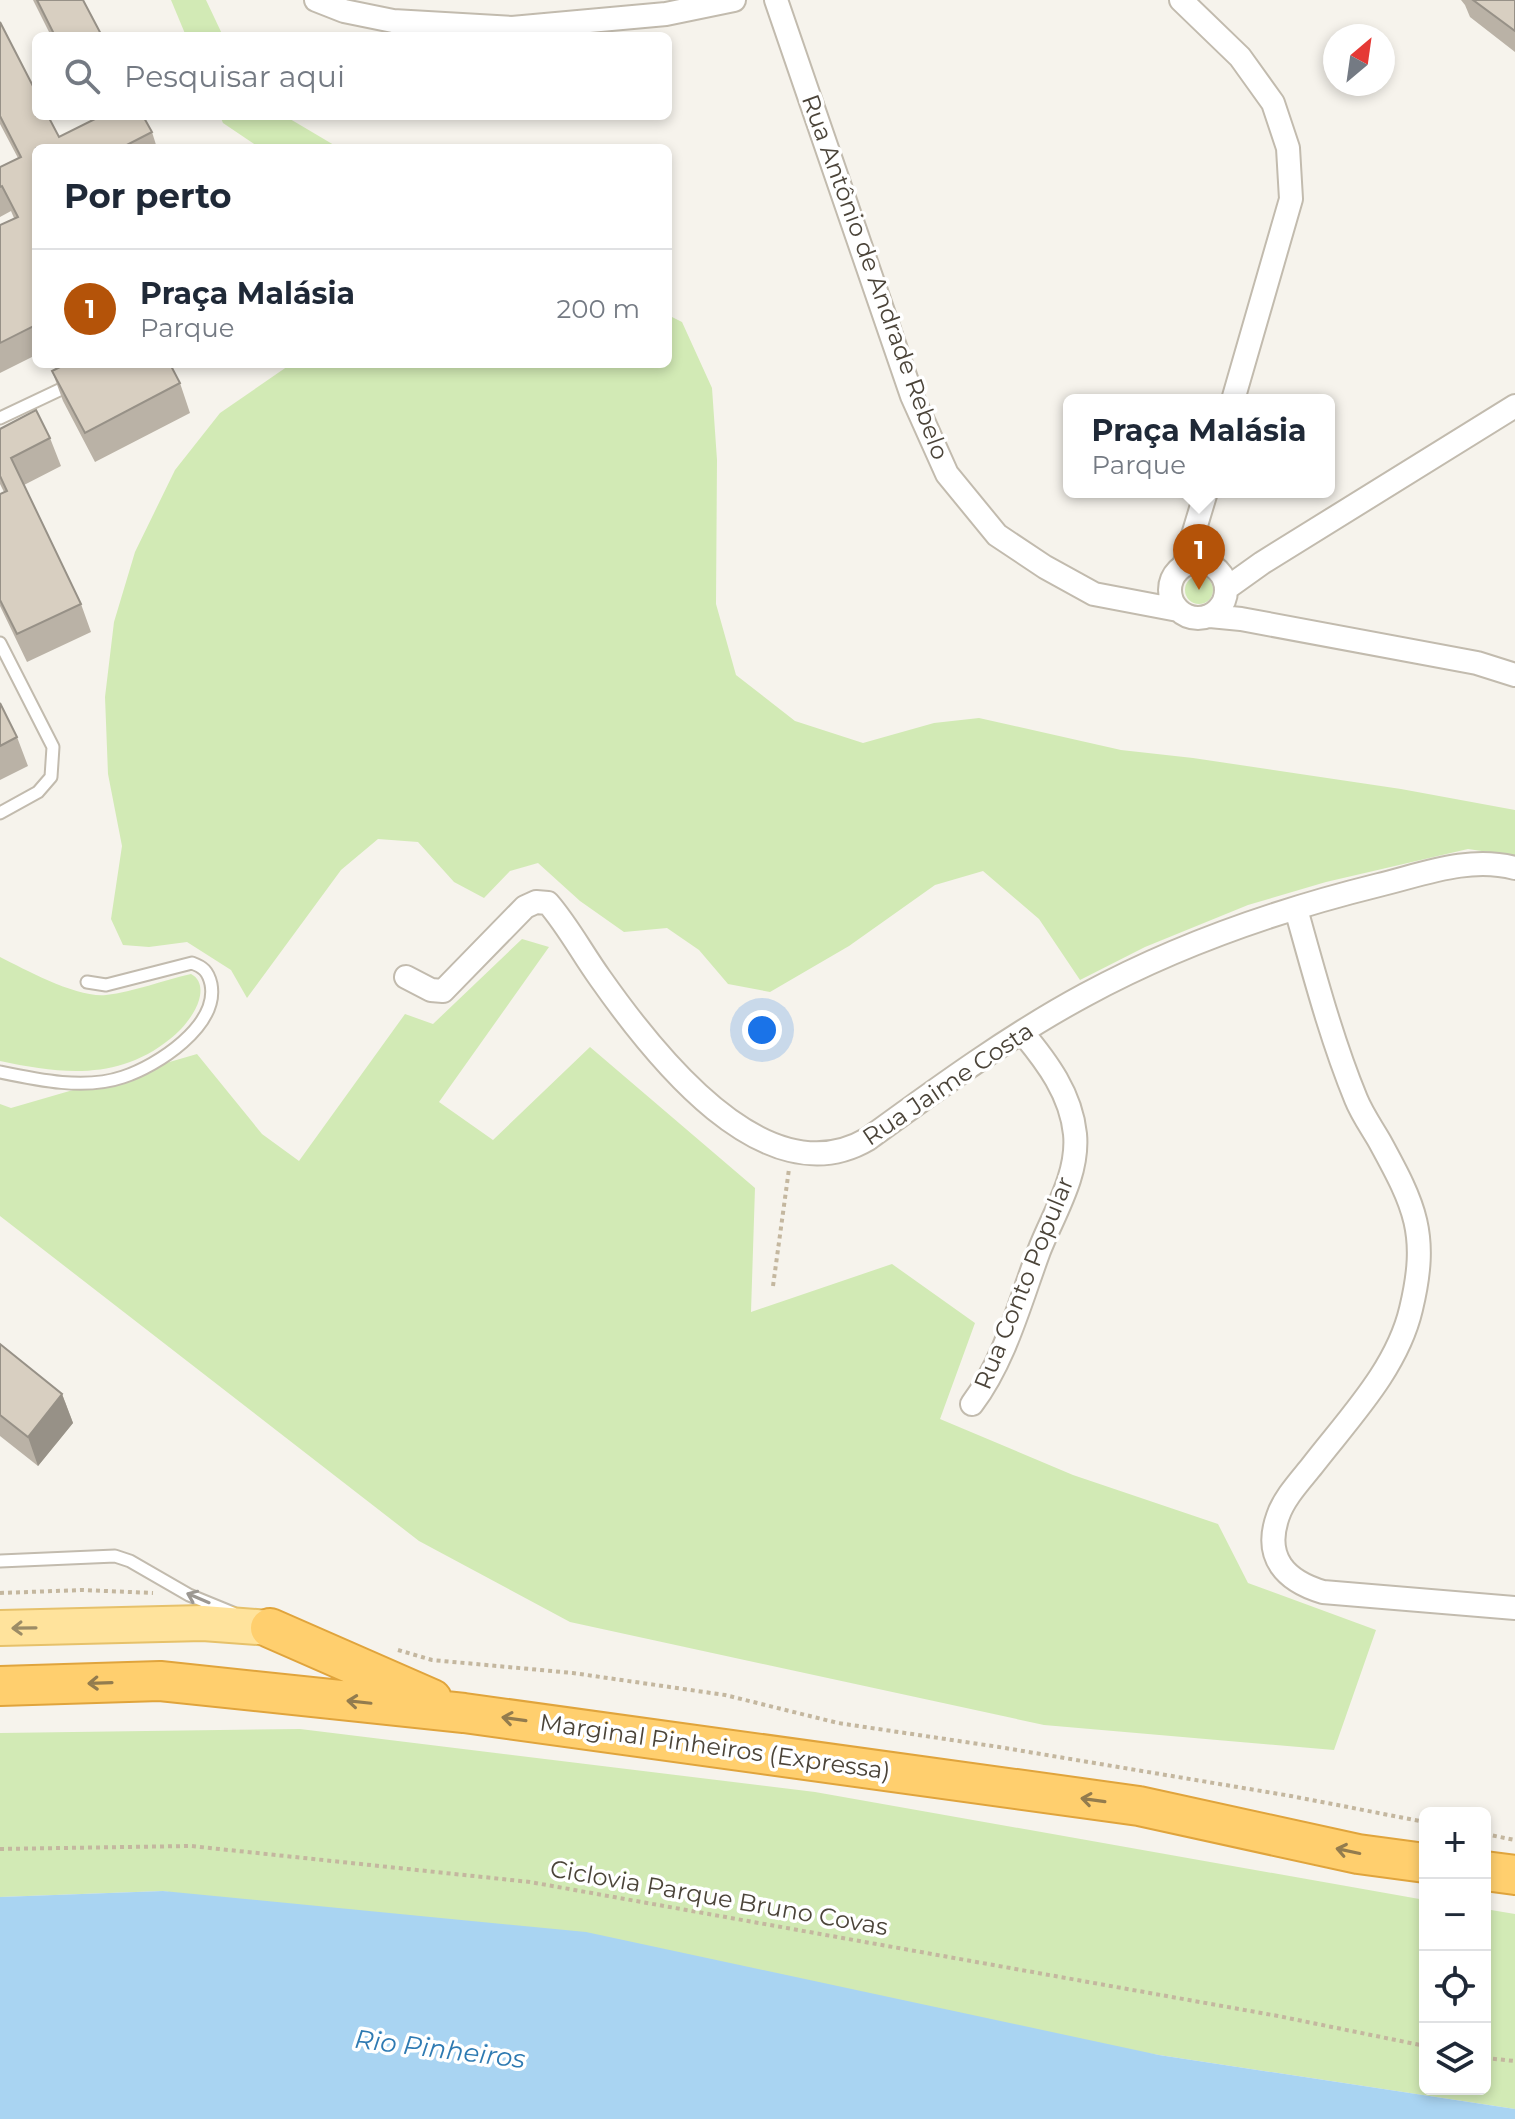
<!DOCTYPE html>
<html lang="pt">
<head>
<meta charset="utf-8">
<style>
	body { margin:0; font-family:Montserrat,sans-serif; background:#f2f2f3; color:#1f2937 }
	.controls { position:absolute; right:24px; bottom:24px; display:grid; overflow:hidden; border-radius:12px; box-shadow:0 4px 12px #0003 }
	.controls button { width:72px; height:72px; display:grid; place-items:center; padding:0; border:0; border-bottom:2px solid #e0e1e3; background:#fff; color:#1f2937; font:40px sans-serif }
	.compass { position:absolute; left:1323px; top:24px; width:72px; height:72px; border-radius:50%; background:#fff; box-shadow:0 4px 12px #0003; rotate:29deg }
	.you { position:absolute; left:762px; top:1030px; width:28px; height:28px; margin:-20px; border:6px solid #fff; border-radius:50%; background:#1a73e8; box-shadow:0 0 0 12px #1a73e833 }
	.badge { display:grid; place-items:center; width:52px; height:52px; border-radius:50%; background:#b45309; color:#fff; font-size:26px; font-weight:700 }
	.pin { position:absolute; translate:-50% -66px; filter:drop-shadow(0 2px 4px #0008) }
	.pin::after { content:''; position:absolute; top:42px; width:28px; height:24px; background:inherit; clip-path:polygon(0 0,100% 0,50% 100%) }
	.popup { position:absolute; left:1063px; top:394px; width:272px; height:104px; box-sizing:border-box; display:grid; place-content:center; border-radius:12px; background:#fff; filter:drop-shadow(0 2px 6px #0005); font-size:26px; white-space:nowrap; color:#747a83 }
	.popup b { font-size:30px; color:#1f2937 }
	.popup::after { content:''; position:absolute; left:50%; top:100%; margin-left:-16px; border:16px solid transparent; border-top-color:#fff }
	.list { margin:0; padding:0; list-style:none }
	h2 { display:flex; justify-content:space-between; align-items:center; height:104px; margin:0; padding:0 32px; font-size:34px }
	h2 small { font-size:26px; font-weight:400; color:#747a83 }
	.list li { display:grid; grid-template-columns:52px 1fr auto; gap:24px; align-items:center; box-sizing:border-box; height:120px; padding:0 32px; border-top:2px solid #e0e1e3 }
	.list b { display:block; font-size:30px; white-space:nowrap }
	.list p { margin:0; font-size:26px; white-space:nowrap; color:#747a83 }
	.list em { font-size:26px; font-style:normal; color:#747a83 }
	.icon { flex:none; width:44px; height:44px; fill:none; stroke:currentColor; stroke-width:2; stroke-linecap:round; stroke-linejoin:round }
	.map { position:relative; flex:none; width:1515px; height:2119px; overflow:hidden }
	.search { position:absolute; background:#fff; box-shadow:0 4px 12px #0003; left:32px; top:32px; width:640px; height:88px; display:flex; align-items:center; gap:20px; box-sizing:border-box; padding:0 28px; border-radius:12px; color:#747a83; font-size:30px }
	.panel { position:absolute; background:#fff; box-shadow:0 4px 12px #0003; left:32px; top:144px; width:640px; height:224px; border-radius:12px }
	.map>svg:first-child { display:block }
	.green { fill:#d2eab5 }
	.water { fill:#a9d4f2 }
	.lines { fill:none; stroke-linecap:round; stroke-linejoin:round }
	.service-casing { stroke:#c2bbae; stroke-width:15 }
	.minor-casing { stroke:#c2bbae; stroke-width:26 }
	.primary-casing { stroke:#e6c16a; stroke-width:38 }
	.motorway-casing { stroke:#e0a43c; stroke-width:42 }
	.path { stroke:#c4b79f; stroke-width:4; stroke-dasharray:4 4; stroke-linecap:butt }
	.service { stroke:#fff; stroke-width:11 }
	.minor { stroke:#fff; stroke-width:22 }
	.primary { stroke:#ffe39c; stroke-width:34 }
	.motorway { stroke:#ffcf6e; stroke-width:38 }
	.wall { fill:#bab2a6 }
	.shaded-wall { fill:#979187 }
	.building { fill:#d8cfc1; stroke:#979187; stroke-width:2 }
	.oneway { stroke:#9c9892 }
	.oneway2 { stroke:#9c8c66 }
	.oneway3 { stroke:#937c4e }
	.labels { text-anchor:middle; stroke-width:7; stroke-linejoin:round; paint-order:stroke }
	.street-label { font-size:24px; fill:#4b4439; stroke:#fff }
	.water-label { font-size:26px; font-style:italic; fill:#2e7ab2; stroke:#fff }
</style>
</head>
<body>
<div class="map">
<svg width="1515" height="2119" viewBox="0 0 1515 2119">
	<rect width="100%" height="100%" fill="#f6f3ec"/>
	<path class="green" d="M171,0H206L223,36H186Z
		M220,116H285L339,148H260L223,123Z
		M668,315L682,322L712,388L717,460L716,604L736,675L795,721L863,743L934,723L979,718L1121,750L1193,758L1401,789L1515,810V856L1468,849L1326,882L1248,905L1145,947L1080,980L1039,919L983,871L935,885L849,946L770,992L728,984L699,950L667,928L624,932L580,901L538,863L510,871L484,898L454,882L418,842L378,839L341,870L247,998L231,970L187,942L149,947L123,945L111,919L122,846L108,774L105,697L114,622L135,552L175,470L220,413L291,364H668Z
		M1185 590a14 14 0 1 1 28 0a14 14 0 1 1-28 0Z
		M522,939L549,947L439,1102L493,1140L590,1047L755,1188L751,1312L892,1264L975,1323L940,1419L1073,1475L1218,1524L1248,1583L1376,1630L1334,1750L1044,1725L570,1622L419,1541L0,1216V1104L11,1108L197,1054L262,1134L299,1161L405,1014L433,1024Z
		M0,957C26,970 77,998 106,995C134,992 163,980 191,974C201,979 202,990 199,1000C195,1014 182,1030 170,1039C118,1081 61,1074 0,1061Z
		M300,1729L815,1792L1425,1900V2089H1485V1909L1515,1914V2109L1159,2055L163,1891L0,1897V1733Z"/>
	<path class="water" d="M163,1891L586,1932L1159,2055L1515,2109V2119H0V1897Z"/>
	<g class="lines">
		<g class="service-casing">
			<path id="service" d="M0,418L72,384
				M0,643L53,747L51,777L38,792L0,813
				M0,1072C38,1080 85,1090 123,1077C157,1066 219,1026 211,984C208,971 203,967 192,963L106,985L87,982
				M0,1561L115,1556L130,1561L189,1595L233,1613"/>
		</g>
		<g class="minor-casing">
			<path id="minor" d="M316,0L344,11L393,21L512,28L666,14L734,0
				M776,0L912,396L947,474L997,535L1045,567L1094,594L1178,610
				M1181,0L1240,57L1273,103L1288,148L1291,199L1233,400
				M1170 590a28 28 0 1 1 56 0a28 28 0 1 1-56 0Z
				M1184,565L1206,492
				M1227,588L1262,563L1515,406
				M1210,616L1241,619L1477,663L1515,675
				M1296,909C1314,973 1331,1038 1356,1099C1362,1114 1372,1128 1380,1142C1415,1206 1429,1234 1411,1309C1397,1369 1349,1418 1312,1466C1300,1481 1284,1498 1278,1516C1263,1558 1286,1581 1323,1592L1515,1608
				M406,977L431,990L443,991L525,907L536,902L548,903C568,926 582,953 600,978C652,1052 765,1200 868,1139C938,1088 1009,1036 1085,995C1177,945 1278,910 1379,885C1424,874 1469,856 1515,868
				M972,1404C1005,1360 1020,1302 1039,1251C1053,1215 1079,1175 1075,1134C1071,1094 1047,1062 1022,1032"/>
		</g>
		<g class="primary-casing">
			<path id="primary" d="M0,1628L203,1623L270,1628"/>
		</g>
		<g class="motorway-casing">
			<path id="motorway" d="M270,1628L432,1699
				M0,1686L160,1681L464,1713L1139,1806L1358,1854L1425,1863
				M1485,1871L1515,1875"/>
		</g>
		<path class="path" d="M773,1286L789,1169
			M0,1593L83,1590L153,1593
			M398,1650L432,1660L573,1673L725,1695L838,1723L999,1747L1291,1796L1425,1822
			M1485,1834L1515,1840
			M0,1849L191,1846L530,1882L1278,2016L1425,2046
			M1485,2058L1515,2061"/>
		<use href="#service" class="service"/>
		<use href="#minor" class="minor"/>
		<use href="#primary" class="primary"/>
		<use href="#motorway" class="motorway"/>
	</g>
	<path class="wall" d="M33,0H83L102,36H51Z
		M1461,0H1515V52L1470,17L1465,5Z
		M0,22L59,137L94,119L92,116H143L152,132L157,148H36V355L0,373V225L14,218L11,211L0,217V167L18,158L0,124Z
		M52,371L180,383L190,413L95,462L63,401Z
		M0,429L50,438L61,466L24,485L81,604L91,632L27,662L0,606V494L4,492L0,484Z
		M0,703L17,737L28,766L0,780Z
		M0,1344L62,1394L73,1423L38,1466L0,1436Z"/>
	<path class="shaded-wall" d="M62,1394L73,1423L38,1466L28,1437Z"/>
	<path class="building" d="M37,0H83L102,36H55Z
		M1473,0H1515V31Z
		M0,22L36,92V116H48L59,137L97,118L96,116H143L152,132L121,148H36V191L34,192L36,196V325L0,343V225L18,217L2,186L0,187V167L21,157L0,116Z
		M66,364H170L180,383L85,433L52,371Z
		M36,410L50,438L11,458L81,604L17,634L0,600V494L7,491L0,476V429Z
		M0,703L17,737L0,746Z
		M0,1344L62,1394L28,1437L0,1415Z"/>
	<defs><path id="oneway-shaft" d="M-6 0H5M1.5-3L5.5 0L1.5 3" fill="none" stroke-width="1.6" stroke-linecap="round" stroke-linejoin="round" transform="scale(2)"/></defs>
	<use class="oneway" href="#oneway-shaft" transform="translate(198 1598) rotate(-157)"/>
	<use class="oneway2" href="#oneway-shaft" transform="translate(24 1628) rotate(179)"/>
	<g class="oneway3">
		<use href="#oneway-shaft" transform="translate(100 1683) rotate(178)"/>
		<use href="#oneway-shaft" transform="translate(359 1702) rotate(-174)"/>
		<use href="#oneway-shaft" transform="translate(514 1719) rotate(-172)"/>
		<use href="#oneway-shaft" transform="translate(1093 1800) rotate(-172)"/>
		<use href="#oneway-shaft" transform="translate(1348 1851) rotate(-168)"/>
	</g>
	<g class="labels">
		<g class="street-label">
			<text transform="translate(875 277) rotate(70)" y="8">Rua Antônio de Andrade Rebelo</text>
			<text transform="translate(948 1084) rotate(-34)" y="8">Rua Jaime Costa</text>
			<text transform="translate(1024 1283) rotate(-68)" y="8">Rua Conto Popular</text>
			<text transform="translate(715 1747) rotate(8)" y="8">Marginal Pinheiros (Expressa)</text>
			<text transform="translate(719 1898) rotate(10)" y="8">Ciclovia Parque Bruno Covas</text>
		</g>
		<g class="water-label">
			<text transform="translate(440 2049) rotate(7)" y="9">Rio Pinheiros</text>
		</g>
	</g>
</svg>
<div class="controls">
<button>+</button>
<button>−</button>
<button><svg class="icon" aria-label="locate" viewBox="0 0 24 24"><circle cx="12" cy="12" r="6"/><path d="M12 2v4M12 18v4M2 12h4M18 12h4"/></svg></button>
<button><svg class="icon" aria-label="layers" viewBox="0 0 24 24"><path d="M12 4l9 5-9 5-9-5zM3 14l9 5 9-5"/></svg></button>
</div>
<svg class="compass" viewBox="-18 -18 36 36"><path d="M0-13l5 13h-10z" fill="#e53935"/><path d="M0 13l5-13h-10z" fill="#747a83"/></svg>
<div class="you"></div>
<div class="pin badge" style="left:1199px;top:590px">1</div>
<div class="popup"><b>Praça Malásia</b>Parque</div>
<div class="search"><svg class="icon" aria-label="search" viewBox="0 0 24 24"><circle cx="10" cy="10" r="6"/><path d="M15 15l6 6"/></svg>Pesquisar aqui</div>
<section class="panel">
<h2>Por perto<small></small></h2>
<ul class="list">
<li><span class="badge">1</span><div><b>Praça Malásia</b><p>Parque</p></div><em>200 m</em></li>
</ul>
</section>
</div>
</body>
</html>
